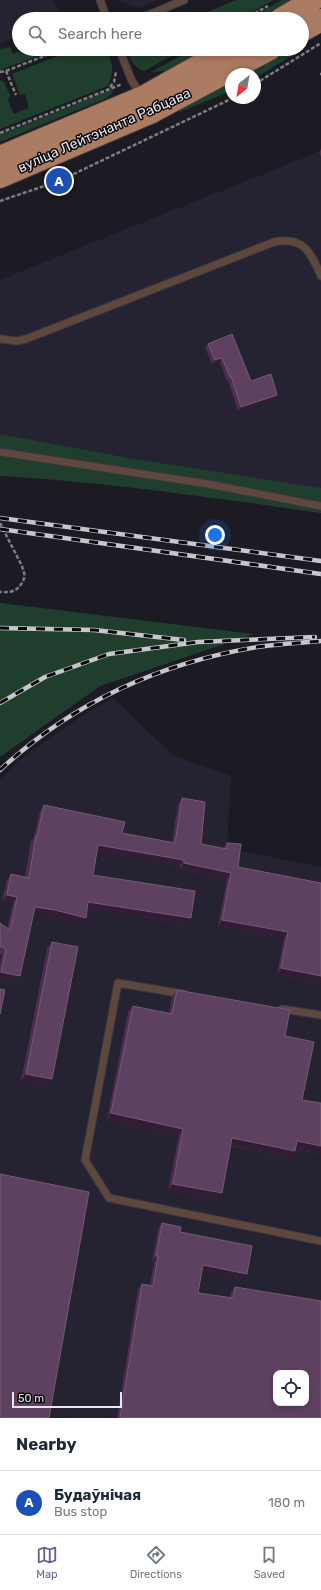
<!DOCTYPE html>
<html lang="en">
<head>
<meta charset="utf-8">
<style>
	body { margin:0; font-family:Rubik,sans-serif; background:#f2f2f3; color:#1f2937 }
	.controls { position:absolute; right:12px; bottom:12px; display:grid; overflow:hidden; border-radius:8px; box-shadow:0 2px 6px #0003 }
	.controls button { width:36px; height:36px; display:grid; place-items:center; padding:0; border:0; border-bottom:1px solid #e0e1e3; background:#fff; color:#1f2937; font:20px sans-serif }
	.compass { position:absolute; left:225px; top:68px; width:36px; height:36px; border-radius:50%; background:#fff; box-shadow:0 2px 6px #0003; rotate:211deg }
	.scale { position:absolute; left:12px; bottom:10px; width:110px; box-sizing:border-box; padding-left:4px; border:2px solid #e8e7ed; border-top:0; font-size:11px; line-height:14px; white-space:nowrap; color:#e8e7ed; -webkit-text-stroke:3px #070609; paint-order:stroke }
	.you { position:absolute; left:215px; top:535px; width:14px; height:14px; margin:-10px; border:3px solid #fff; border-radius:50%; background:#1a73e8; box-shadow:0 0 0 6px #1a73e833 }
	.badge { display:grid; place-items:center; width:26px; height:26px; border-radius:50%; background:#61648e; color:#fff; font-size:13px; font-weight:700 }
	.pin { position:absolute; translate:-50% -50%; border:2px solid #fff; box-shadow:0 1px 4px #0006 }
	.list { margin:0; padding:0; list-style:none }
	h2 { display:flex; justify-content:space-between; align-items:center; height:52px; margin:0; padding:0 16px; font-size:17px }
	h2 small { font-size:13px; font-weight:400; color:#747a83 }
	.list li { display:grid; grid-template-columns:26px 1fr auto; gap:12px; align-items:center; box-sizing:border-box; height:64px; padding:0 16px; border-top:1px solid #e0e1e3 }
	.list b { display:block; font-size:15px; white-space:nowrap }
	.list p { margin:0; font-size:13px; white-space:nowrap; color:#747a83 }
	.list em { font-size:13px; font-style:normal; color:#747a83 }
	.icon { flex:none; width:22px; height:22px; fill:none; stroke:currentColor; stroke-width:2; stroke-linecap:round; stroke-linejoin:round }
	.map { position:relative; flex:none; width:321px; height:1418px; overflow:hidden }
	.search { position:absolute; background:#fff; box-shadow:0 2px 6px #0003; left:12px; right:12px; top:12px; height:44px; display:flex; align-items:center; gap:10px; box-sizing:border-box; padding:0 14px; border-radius:22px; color:#747a83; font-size:15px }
	.sheet { height:116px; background:#fff }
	nav { display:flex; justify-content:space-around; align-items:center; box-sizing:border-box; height:56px; border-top:1px solid #e0e1e3; background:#fff; font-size:11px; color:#747a83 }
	nav a { display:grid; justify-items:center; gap:2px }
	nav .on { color:#61648e }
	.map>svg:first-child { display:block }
	.built { fill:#252331; fill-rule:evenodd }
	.green { fill:#203e2d }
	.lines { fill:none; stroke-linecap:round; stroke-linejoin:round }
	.service-casing { stroke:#39383f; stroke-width:9 }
	.trunk-casing { stroke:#39383f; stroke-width:24 }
	.path { stroke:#7e7d84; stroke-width:2.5; stroke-dasharray:4 2; stroke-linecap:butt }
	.service { stroke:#5e483d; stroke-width:7 }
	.trunk { stroke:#ac7c62; stroke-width:22 }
	.rail-casing { stroke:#c7c6cd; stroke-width:4.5 }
	.rail { stroke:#070609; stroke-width:3; stroke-dasharray:9; stroke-linecap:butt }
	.wall { fill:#4e2d4f }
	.shaded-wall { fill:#331d36 }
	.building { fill:#5e4160; stroke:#745b76; fill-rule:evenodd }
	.labels { text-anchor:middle; stroke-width:3; stroke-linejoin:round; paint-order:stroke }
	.street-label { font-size:14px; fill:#e8e7ed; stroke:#070609 }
</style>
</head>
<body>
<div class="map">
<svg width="321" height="1418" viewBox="0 0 321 1418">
	<rect width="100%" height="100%" fill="#1c1b23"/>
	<path class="built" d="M0,0H53L61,16L55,19H19V35L0,43Z
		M117,0H159L140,8L117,1Z
		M321,151V488L135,459L0,434V280Z
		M113,698L174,756L231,776L227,848L321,867V1418H0V780L19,760L80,717ZM276,1373H306V1403H276Z"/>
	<path class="green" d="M236,0H274L239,19H191Z
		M282,0H296L262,19H248Z
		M0,47L1,49L10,47L13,54L26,49H57L0,70Z
		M75,49H105C114,63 114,71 108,86L0,129V80L4,82L11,97L7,98L14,114L29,108L25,94L20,95L12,74Z
		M126,49H184L144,71C133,67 130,59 126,49Z
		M193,49H210L166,71L151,72Z
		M290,49H302L300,51L255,78V74H245Z
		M231,81V91L178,113L181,110L180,108Z
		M113,89L112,93L107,98L0,142V135Z
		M0,434L135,459L321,488V513C214,498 108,482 0,476Z
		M0,603L254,634L100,686L0,757Z"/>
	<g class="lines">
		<g class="service-casing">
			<path id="service" d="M100,0L107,19
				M139,19L184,0
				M119,49L132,81L141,95
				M0,339L17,341L26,339L274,242C304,236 311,253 321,276
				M0,452L208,484L321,506
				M184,994L118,983L85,1160L109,1198L321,1241
				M282,1009L321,1015"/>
		</g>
		<g class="trunk-casing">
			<path id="trunk" d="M281,19L313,0
				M302,31L321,20
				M0,157L143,97L228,49
				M0,177L150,113L270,49"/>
		</g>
		<path class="path" d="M244,19L268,6
			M6,71L62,49
			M0,72L6,71L16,95
			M320,74H321
			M255,84L321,43
			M110,87L114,82L116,72
			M0,133L122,84
			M0,201L59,181L233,98
			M0,523L22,566L25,576C20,590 14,593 0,592"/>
		<use href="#service" class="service"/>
		<use href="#trunk" class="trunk"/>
		<g class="rail-casing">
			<path id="rail" d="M0,518L321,561
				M0,529L321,574
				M0,628L94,630L184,640
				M0,703L45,677L109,654L198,642L315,637
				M0,770C72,703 160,663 257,647C278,644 300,643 321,641"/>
		</g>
		<use href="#rail" class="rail"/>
	</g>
	<path class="wall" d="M321,149V157L319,152Z
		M208,344L251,381L275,399L238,411L228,380L227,381L220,362L212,364L205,348Z
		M182,798L201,844L223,848L227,843L238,867L321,883V982L277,974L284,938L218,926L227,879L180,869V866L97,851L93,875L186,924L87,908L82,924L51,916L33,913L16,982L0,978V963L2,955L0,954V923L7,928L13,903L2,901L7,880L11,874L25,877L31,841L34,837L40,811L44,805L122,833L172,842L178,804Z
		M52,942V1079L47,1086L21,1081L47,949Z
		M177,990L285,1036L302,1100L321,1103V1154L296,1149L290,1158L231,1146L217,1200L168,1190L179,1135L107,1120L128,1012L133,1006L169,1013L172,997Z
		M162,1223L180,1232L243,1279L202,1271L198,1293L230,1298L231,1292L235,1287L321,1418H117L138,1289L142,1284L150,1285L154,1262H152L158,1229Z"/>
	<path class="shaded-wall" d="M222,358L220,362L212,364L215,360Z
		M277,395L275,399L238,411L241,407Z
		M98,845L184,860L180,866L93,851Z
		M184,863L231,873L227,879L180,869Z
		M7,895L17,897L13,903L2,901Z
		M88,902L191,918L186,924L84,908Z
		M35,907L55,910L86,918L82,924L51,916L31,913Z
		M222,920L288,932L284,938L218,926Z
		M281,968L321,976V982L277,974Z
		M1,972L20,976L16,982L0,978V973Z
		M26,1074L52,1079L47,1086L21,1081Z
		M111,1113L183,1129L179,1135L107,1120Z
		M232,1138L295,1151L290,1158L228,1145Z
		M297,1141L321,1146V1154L292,1148Z
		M173,1184L222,1193L217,1200L168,1190Z
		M156,1256H158L154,1262H152Z
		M203,1265L247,1274L243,1279L199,1271Z"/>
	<path class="building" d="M232,334L251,381L271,374L277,395L241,407L231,376L230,377L222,358L215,360L208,344Z
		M182,798L205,802L201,844L227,849V843L241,844L238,867L321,883V976L281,968L288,932L222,920L231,873L184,863V860L98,845L93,875L195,891L191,918L88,902L86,918L55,910L35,907L20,976L1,972L6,949L0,946V923L10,930L17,897L7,895L11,874L29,878L36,835L37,836L44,805L125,822L122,833L175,843Z
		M52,942L78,947L52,1079L26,1074Z
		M0,989L5,990L0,1014Z
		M177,990L290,1010L285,1036L314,1042L302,1100L321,1103V1146L297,1141L295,1151L232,1138L222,1193L173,1184L183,1129L111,1113L133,1006L172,1014Z
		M0,1174L89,1192L49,1418H0Z
		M162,1223L181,1227L180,1232L252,1246L247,1274L203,1265L198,1293L233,1298L235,1287L321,1301V1418H120L142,1284L153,1286L158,1256H156ZM276,1373H306V1403H276Z"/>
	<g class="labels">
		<g class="street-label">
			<text transform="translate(104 130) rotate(-24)" y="5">вуліца Лейтэнанта Рабцава</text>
		</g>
	</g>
</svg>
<div class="controls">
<button><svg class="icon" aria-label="locate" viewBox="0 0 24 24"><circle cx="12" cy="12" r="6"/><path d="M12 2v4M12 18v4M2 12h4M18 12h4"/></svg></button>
</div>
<svg class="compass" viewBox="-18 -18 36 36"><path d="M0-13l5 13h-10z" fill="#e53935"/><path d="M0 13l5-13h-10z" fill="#747a83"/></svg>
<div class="scale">50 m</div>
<div class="you"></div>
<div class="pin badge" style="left:59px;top:181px;background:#1a4fb4">A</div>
<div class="search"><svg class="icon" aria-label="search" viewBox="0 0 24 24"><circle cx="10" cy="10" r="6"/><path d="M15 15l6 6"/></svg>Search here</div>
</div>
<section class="sheet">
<h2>Nearby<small></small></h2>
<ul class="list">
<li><span class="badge" style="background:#1a4fb4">A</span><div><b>Будаўнічая</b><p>Bus stop</p></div><em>180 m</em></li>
</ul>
</section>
<nav>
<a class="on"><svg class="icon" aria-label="map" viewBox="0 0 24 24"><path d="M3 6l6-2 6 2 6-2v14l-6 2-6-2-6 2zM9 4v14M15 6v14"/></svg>Map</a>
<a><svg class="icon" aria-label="directions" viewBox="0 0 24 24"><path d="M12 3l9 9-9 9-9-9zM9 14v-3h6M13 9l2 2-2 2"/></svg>Directions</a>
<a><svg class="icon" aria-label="saved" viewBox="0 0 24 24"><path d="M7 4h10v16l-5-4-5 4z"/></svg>Saved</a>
</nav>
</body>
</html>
